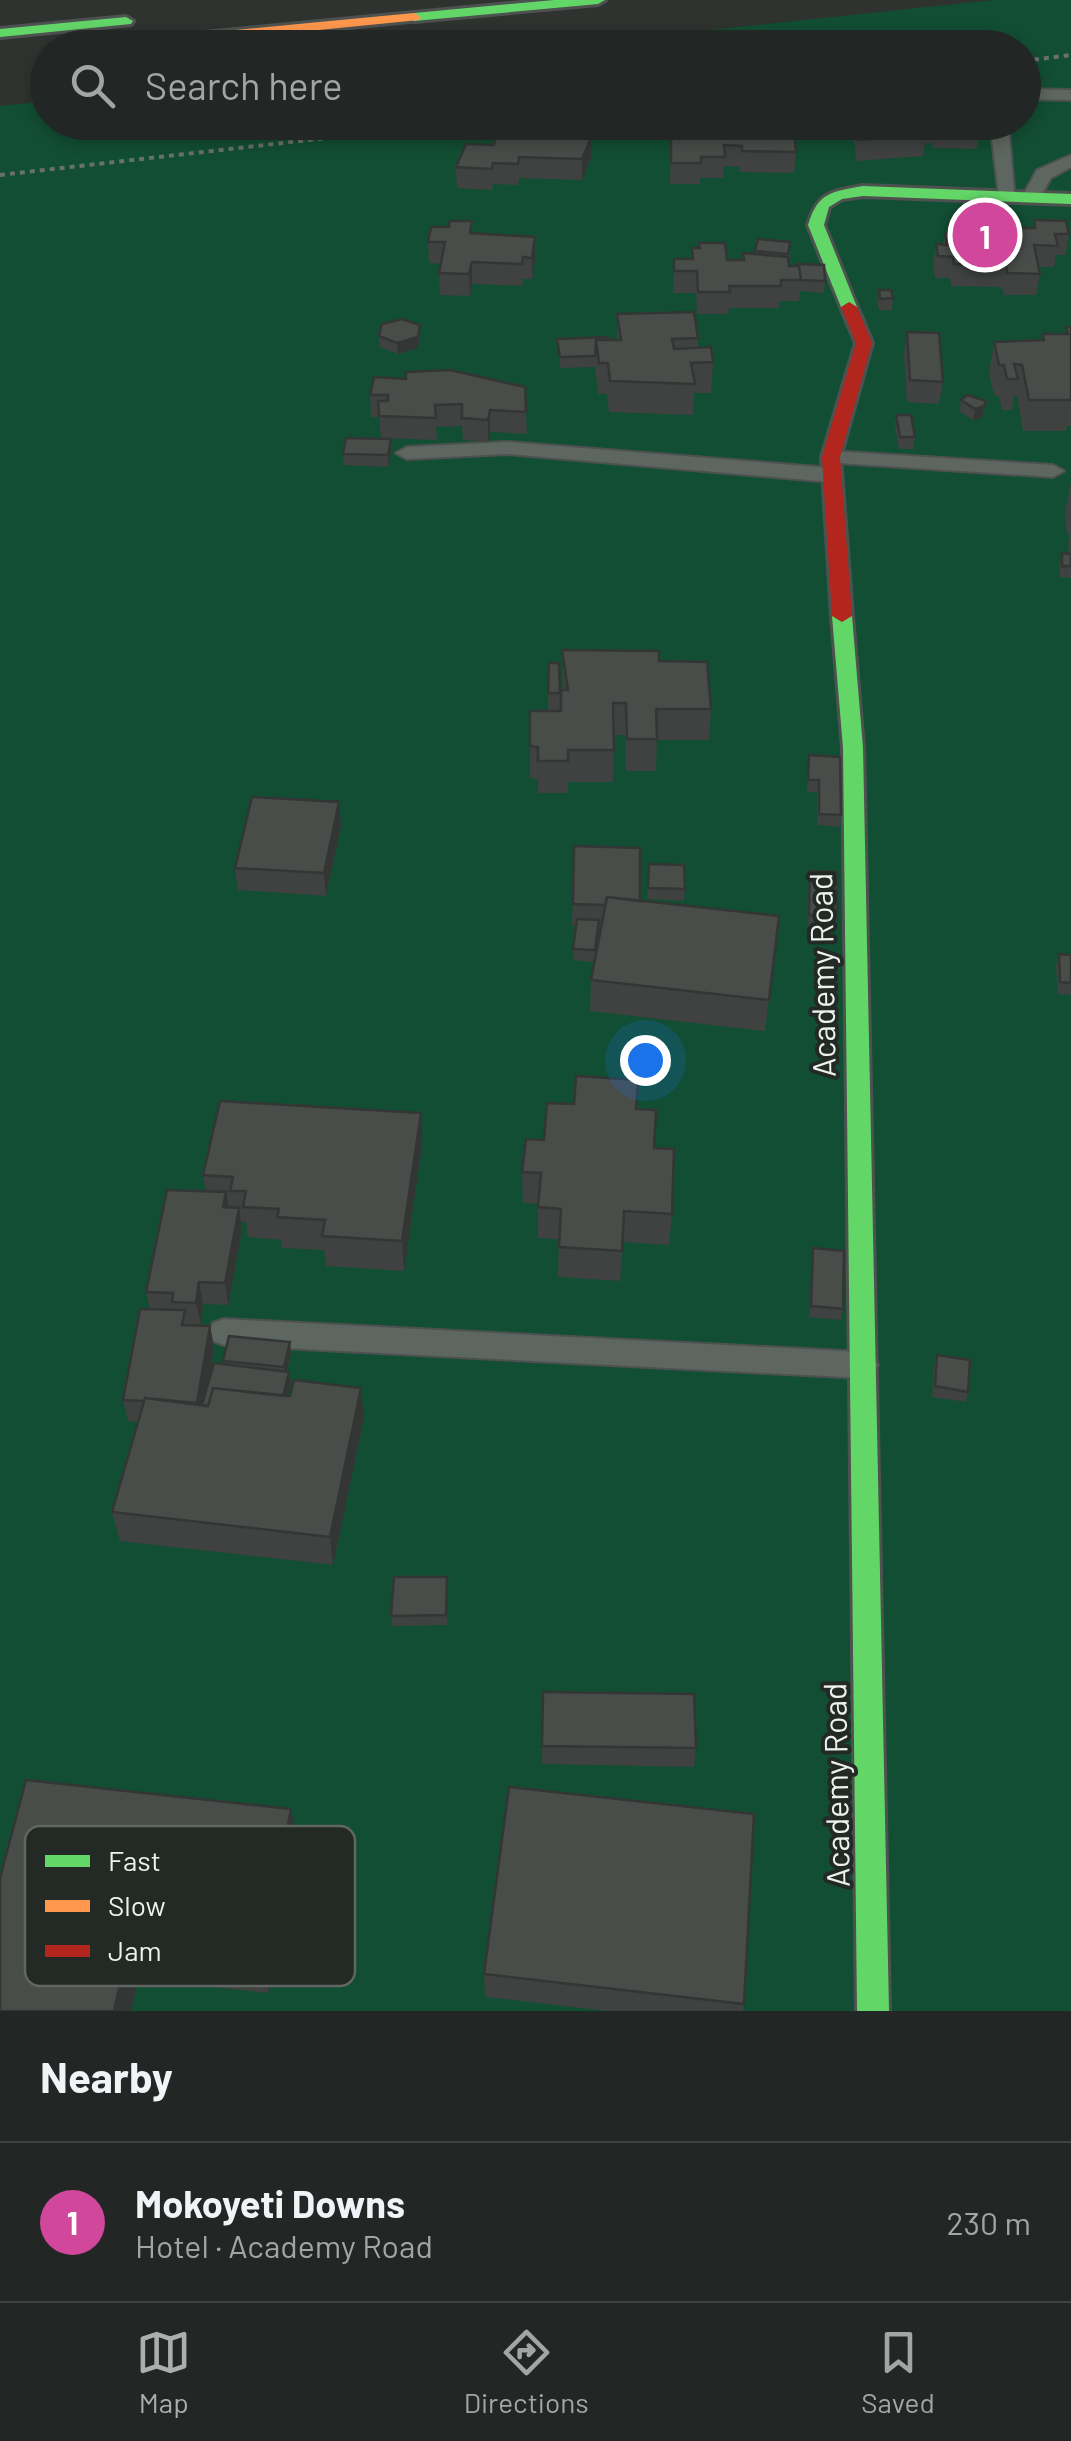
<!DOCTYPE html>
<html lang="en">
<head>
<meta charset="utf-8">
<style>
	body { margin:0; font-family:Barlow,sans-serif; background:#2e3231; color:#f1f3f6 }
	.you { position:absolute; left:645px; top:1060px; width:35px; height:35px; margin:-25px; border:8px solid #fff; border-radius:50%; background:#1a73e8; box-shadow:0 0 0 15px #1a73e833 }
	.badge { display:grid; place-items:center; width:65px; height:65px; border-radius:50%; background:#aaafac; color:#fff; font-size:32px; font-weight:700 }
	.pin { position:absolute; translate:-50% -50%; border:5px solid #fff; box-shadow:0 2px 10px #0006 }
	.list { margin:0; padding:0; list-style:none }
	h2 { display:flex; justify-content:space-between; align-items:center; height:130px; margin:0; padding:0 40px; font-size:42px }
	h2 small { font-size:32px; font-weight:400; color:#a2a5a6 }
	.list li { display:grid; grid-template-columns:65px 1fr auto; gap:30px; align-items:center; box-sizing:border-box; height:160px; padding:0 40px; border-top:2px solid #3f4341 }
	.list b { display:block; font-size:38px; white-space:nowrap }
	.list p { margin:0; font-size:32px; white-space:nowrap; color:#a2a5a6 }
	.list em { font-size:32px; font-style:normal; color:#a2a5a6 }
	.icon { flex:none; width:55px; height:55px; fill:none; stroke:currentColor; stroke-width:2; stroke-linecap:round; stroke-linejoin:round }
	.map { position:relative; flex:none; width:1071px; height:2011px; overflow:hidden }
	.search { position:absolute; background:#222624; box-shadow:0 5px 15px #0003; left:30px; right:30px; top:30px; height:110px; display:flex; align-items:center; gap:25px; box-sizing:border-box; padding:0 35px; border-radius:55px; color:#a2a5a6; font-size:38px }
	.sheet { height:290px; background:#222624 }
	nav { display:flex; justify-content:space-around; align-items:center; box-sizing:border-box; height:140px; border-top:2px solid #3f4341; background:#222624; font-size:28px; color:#a2a5a6 }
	nav a { display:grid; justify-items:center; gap:5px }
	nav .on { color:#aaafac }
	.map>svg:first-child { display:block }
	.green { fill:#124e33 }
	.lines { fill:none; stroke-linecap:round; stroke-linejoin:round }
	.lane-casing { stroke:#4d514f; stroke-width:4 }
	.fast-casing { stroke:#4d514f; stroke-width:6 }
	.slow-casing { stroke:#4d514f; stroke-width:6 }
	.jam-casing { stroke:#4d514f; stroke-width:6 }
	.path { stroke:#6a706c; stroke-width:4; stroke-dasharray:5 5; stroke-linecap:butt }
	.lane { fill:#5d6660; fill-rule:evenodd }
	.fast { fill:#63d668; fill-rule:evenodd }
	.slow { fill:#ff974d; fill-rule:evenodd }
	.jam { fill:#b3261e; fill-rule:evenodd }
	.wall { fill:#3f4240; fill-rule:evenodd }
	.shaded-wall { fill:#333634 }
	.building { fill:#494d4a; stroke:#333634; stroke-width:2.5 }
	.labels { text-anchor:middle; stroke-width:8; stroke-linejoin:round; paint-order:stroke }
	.street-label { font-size:32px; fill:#edf2ef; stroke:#232a26 }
	.key { fill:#232a26; stroke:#606662; stroke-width:2.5 }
	.key-label { font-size:28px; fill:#edf2ef }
</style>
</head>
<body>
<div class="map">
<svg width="1071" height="2011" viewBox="0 0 1071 2011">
	<rect width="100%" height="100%" fill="#2e3330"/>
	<path class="green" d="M993,0H1071V2011H0V106L47,101L48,122H1024V48L548,47Z"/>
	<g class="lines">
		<g class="lane-casing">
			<path id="lane" d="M1024,89L1071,90V100L1024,99Z
				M990,122H1008L1015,201L999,197Z
				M1071,155V167L1051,178L1038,201H1024L1022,197L1037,170Z
				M507,442L831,468L842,475L831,482L507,454L407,459L396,453L407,447Z
				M831,451L1053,465L1064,471L1053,477L823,462V452Z
				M224,1319L862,1352L873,1356L878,1365L873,1374L862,1378L224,1345L213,1341L208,1332L213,1323Z"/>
		</g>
		<g class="fast-casing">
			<path id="fast" d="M554,0H605L598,4L414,21L407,17L414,13Z
				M126,17L133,21L131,24L0,37V29Z
				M863,186L1071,194V204L863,196L842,199L829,207L824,225L857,307L849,312L841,307L808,225C818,192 831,192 863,186Z
				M842,610L852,616L863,748L889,2011H857L843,748L832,616Z"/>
		</g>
		<g class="slow-casing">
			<path id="slow" d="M414,13L421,17L419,20L137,48H81L88,44Z"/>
		</g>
		<g class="jam-casing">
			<path id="jam" d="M849,302L857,307L872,343L840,457L852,616L842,622L832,616L822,457L856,343L841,307Z"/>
		</g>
		<path class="path" d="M1024,61L1071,55
			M0,175L468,122"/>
		<use href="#lane" class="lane"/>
		<use href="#fast" class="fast"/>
		<use href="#slow" class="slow"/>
		<use href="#jam" class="jam"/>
	</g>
	<path class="wall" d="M699,122L735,124L778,130L796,152L794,173L740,172V167L724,166L723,178H700V184H670L671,136H690L699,129Z
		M855,122H979L980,128L977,149L933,148L932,143H925L923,156L856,161L854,138Z
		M534,129L574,137L591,158L582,180L519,178L518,185L493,184L492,190L457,188L456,167L494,145Z
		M1034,220L1069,234L1065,255H1056L1054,267H1039L1040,274L1036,295H1004L1002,287L951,286L950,278H935L933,266L936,244L943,245L945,234L988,240H1009L1011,228H1033Z
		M472,233L535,258L532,279H523L522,286L472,284L470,296L440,295L439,273L441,264L429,263L428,242Z
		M758,239L790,242L789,266L825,281L824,293L800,291L799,301H780L779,308H729L728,314H697L696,293H673L674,259H692V248L727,260H743V253L755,254Z
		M879,290L893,298L892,310H879L877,301Z
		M617,314L698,338V348L713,362L711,393H694L693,415L609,412L607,394H598L595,367L560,368L557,339L617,340Z
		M1066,327H1071V426H1067L1066,431H1023L1017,395H1014L1012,410H1002L999,396L994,395L989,373L994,342L1042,340L1043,334H1065Z
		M907,332L943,382L939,404L907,402L904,354Z
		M379,336H420L418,348L398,354L380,347Z
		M374,377L526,412L527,434L490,432L488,442L463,440L462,426L436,427L437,440L381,438L379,417H371L370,395Z
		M961,400L986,401L982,418L973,420L960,412Z
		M896,415L915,437L913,449H899L895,426Z
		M391,450L388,467L344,465L343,454Z
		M1071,482V578L1060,577L1059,565L1062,553L1069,554L1068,544L1070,535H1067L1065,512Z
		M562,650L659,661L711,709L709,740H657L656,771H626L625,735H613V782H568V793H538V779L530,778V711H548L549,663H559L560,711L563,690Z
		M809,755L841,815L840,827L817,825V792H807Z
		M341,825L326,896L238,890L235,868Z
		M574,846L640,901L779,916L765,1031L590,1011L591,980L594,962L573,960L576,926H572ZM598,927H601L596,955Z
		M649,864L685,889L684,901L647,899Z
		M810,871L837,917L835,929L808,927Z
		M1059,954L1071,955V995L1058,994L1056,966Z
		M637,1109L654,1148L672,1214L669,1245L623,1242L620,1281L558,1277L559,1239L538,1238V1204L523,1203L522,1172L544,1140Z
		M422,1144L404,1271L326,1266L324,1250L282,1248L281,1240L248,1237L246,1222L241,1221L242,1230L228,1305L203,1304L201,1324H188L210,1326L214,1347L208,1384L224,1364L223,1361L291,1353L287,1371L291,1383L287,1396L364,1417L333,1565L120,1541L112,1512L138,1422L128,1421L123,1400L150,1309L146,1292L206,1191L203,1175Z
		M813,1248L843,1309L841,1320L809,1317Z
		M937,1355L968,1392L966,1402L932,1397L934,1366Z
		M447,1577V1625L392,1626L391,1616Z
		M543,1692L696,1748L694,1767L542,1764Z
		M297,1840L269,1993L138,1979L131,2011H0Z
		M484,1974L744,2004L743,2011H608L485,1997Z"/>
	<path class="shaded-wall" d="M591,138V158L582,180V159Z
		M535,237V258L532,279V258Z
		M472,262V284L470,296L469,274Z
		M420,325L418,348L398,354L397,343Z
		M984,406L982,418L973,420L975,409Z
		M490,410V432L488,442V420Z
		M391,439V450L388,467V455Z
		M339,802L341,825L326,896L324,873Z
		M421,1113L422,1144L404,1271L402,1241Z
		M226,1192L230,1214L223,1207Z
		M239,1208L242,1230L228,1305L225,1283Z
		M199,1282L203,1304L201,1324L196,1303Z
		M210,1326L214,1347L202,1424L197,1403Z
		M290,1342L291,1353L285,1378L284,1367Z
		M289,1372L291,1383L281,1419L279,1408Z
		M361,1388L364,1417L333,1565L330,1537Z
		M291,1809L297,1840L269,1993L262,1965Z
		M127,1951L138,1979L131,2011H114Z"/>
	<path class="building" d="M498,122H534L533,129L575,130L574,137L591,138L582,159L519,157L518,164L493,163L492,169L456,167L466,144L494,145Z
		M700,122L778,125V130H794L796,152L742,151V146L724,145L725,157H701V163H671V136H690V129H700Z
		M857,122H924L926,135L859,140Z
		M935,122H979L980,128L935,127Z
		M1034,220L1066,221L1069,234H1055L1058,246L1034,245L1040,274L1007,273L1006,265L954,264L953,257L938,256L936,244L947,245L945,234L986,231L988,240H1014L1011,228H1035Z
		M450,221H472L470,233L535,237L532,258L523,257L522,264L472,262L469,274L439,273L445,242H428L431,227H449Z
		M758,239L790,242L788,254L755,251Z
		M699,243H725L727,260H744L743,253L788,257L789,266H799L801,280H781V286H729L730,292H698L697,271H674V259H693L692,248H700Z
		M797,264L824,265L825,281L801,280L799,266H797Z
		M879,290H891L893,298L880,299Z
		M694,312L698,338L672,339L674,349L711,347L713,362L691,363L695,384L610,381L608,363H599L596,340H621L617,314Z
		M402,319L420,325L418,337L397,343L379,336L382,324Z
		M1066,327H1071V400H1029L1022,365L1014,364L1018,379H1007L1004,365H999L994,342L1044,340L1043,334H1068Z
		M907,332L939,333L943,382L910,380Z
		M608,337V340H596L595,356L560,357L557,339Z
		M450,370L525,387L526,412L490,410L488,420L462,418V404L435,405L436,418L379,416L378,401H388V395H370L374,377L406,379V372Z
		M967,395L986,401L984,406L975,409L961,400Z
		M896,415H911L915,437H900Z
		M346,438L391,439L388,455L343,454Z
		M1062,553L1071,554V566H1062Z
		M562,650L659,651V661L707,662L711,709H656L657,739H627L626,703H613L614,750H568V761H538V747L530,746V711H561V690H568Z
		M549,663H559L560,693H548Z
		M809,755L840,757L841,815L819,814V780H808Z
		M252,797L339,802L324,873L235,868Z
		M574,846L640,848V901L607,897L605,905L573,904Z
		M649,864L684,865L685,889L648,888Z
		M810,871L837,872V917L809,915Z
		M607,897L779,916L769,1000L591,980Z
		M577,919L599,920L595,950L573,949Z
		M1059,954L1071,955V983L1060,982Z
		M576,1076L638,1080L636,1109L656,1110L654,1148L674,1149L672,1214L624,1211L622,1251L559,1247L561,1209L538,1207L541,1173L522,1172L526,1139L544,1140L547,1103L574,1104Z
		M220,1101L421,1113L402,1241L322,1236L325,1220L277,1217L279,1209L243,1207L246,1191H230L233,1177L203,1175Z
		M167,1190L226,1192L223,1207L239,1208L225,1283L199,1282L196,1303L172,1302L173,1293L146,1292Z
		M813,1248L844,1251L843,1309L811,1306Z
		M140,1309L185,1310L182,1325L210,1326L197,1403L145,1398L144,1401L123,1400Z
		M229,1336L290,1342L284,1367L223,1361Z
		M937,1355L970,1360L968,1392L935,1386Z
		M214,1363L289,1372L283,1396L213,1388L208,1406L202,1405Z
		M294,1380L361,1388L330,1537L112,1512L145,1398L208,1406L213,1388L290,1396Z
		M394,1577H447L446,1615L391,1616Z
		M543,1692L694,1694L696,1748L542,1746Z
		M26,1780L291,1809L262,1965L127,1951L114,2011H0V1878Z
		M509,1787L754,1814L744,2004L484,1974Z"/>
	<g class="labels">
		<g class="street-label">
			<text transform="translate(823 975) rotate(-91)" y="11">Academy Road</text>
			<text transform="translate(837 1785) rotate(-91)" y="11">Academy Road</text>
		</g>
	</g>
	<rect x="25" y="1826" width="330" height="160" rx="15" class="key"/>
	<rect x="45" y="1855" width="45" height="12" fill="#63d668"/>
	<rect x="45" y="1900" width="45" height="12" fill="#ff974d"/>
	<rect x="45" y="1945" width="45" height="12" fill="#b3261e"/>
	<g class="key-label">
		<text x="108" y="1871">Fast</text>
		<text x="108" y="1916">Slow</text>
		<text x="108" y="1961">Jam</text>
	</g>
</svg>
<div class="you"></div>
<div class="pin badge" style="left:985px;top:235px;background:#d1479c">1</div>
<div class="search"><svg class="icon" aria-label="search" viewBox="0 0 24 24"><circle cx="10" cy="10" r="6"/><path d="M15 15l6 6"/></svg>Search here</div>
</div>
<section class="sheet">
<h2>Nearby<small></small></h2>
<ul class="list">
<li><span class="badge" style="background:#d1479c">1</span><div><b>Mokoyeti Downs</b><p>Hotel · Academy Road</p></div><em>230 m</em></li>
</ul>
</section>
<nav>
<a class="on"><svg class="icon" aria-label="map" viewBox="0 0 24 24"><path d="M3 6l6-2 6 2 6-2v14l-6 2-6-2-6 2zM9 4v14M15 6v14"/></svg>Map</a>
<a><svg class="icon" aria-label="directions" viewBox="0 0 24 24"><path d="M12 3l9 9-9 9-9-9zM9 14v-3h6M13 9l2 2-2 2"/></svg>Directions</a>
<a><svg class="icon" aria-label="saved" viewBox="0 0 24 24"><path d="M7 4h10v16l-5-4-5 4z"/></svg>Saved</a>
</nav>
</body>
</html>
